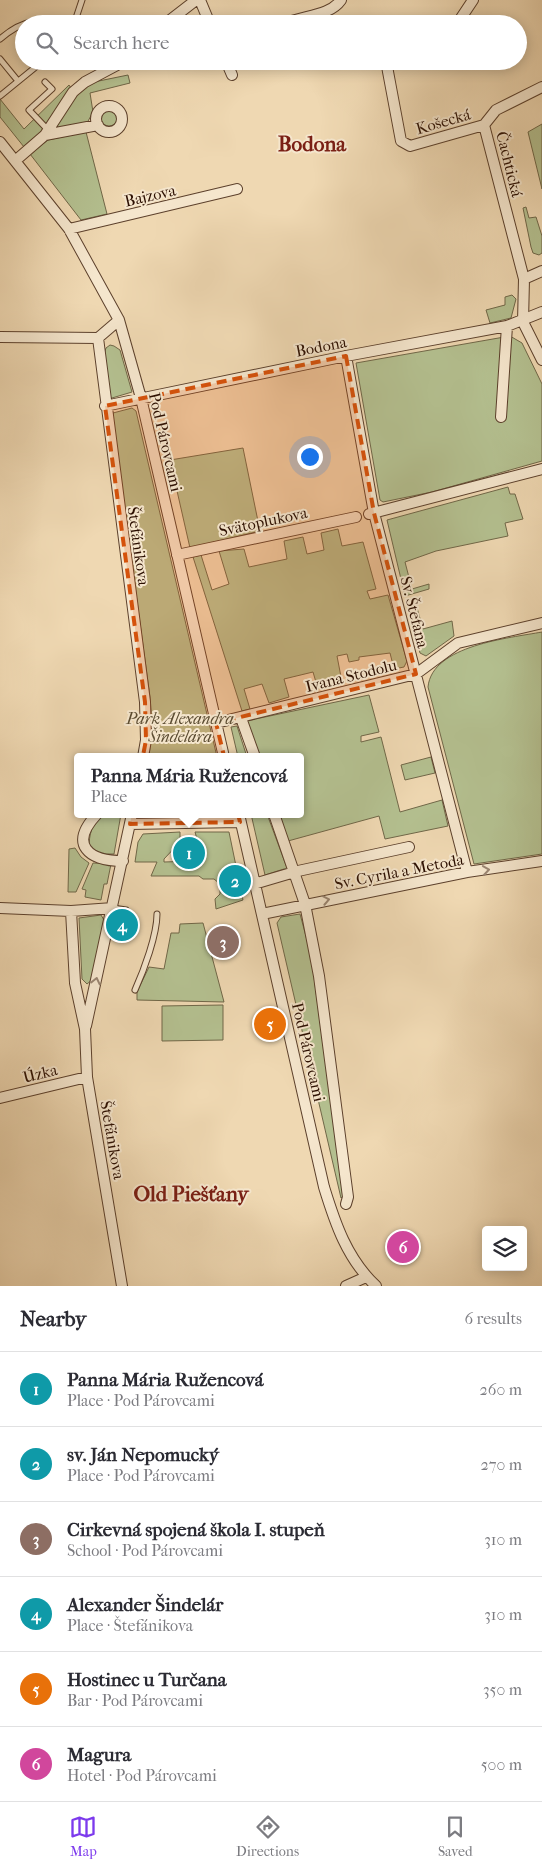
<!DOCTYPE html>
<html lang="en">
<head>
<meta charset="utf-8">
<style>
	body { margin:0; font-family:"IM FELL French Canon",serif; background:#f7f7f7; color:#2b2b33 }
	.controls { position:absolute; right:15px; bottom:15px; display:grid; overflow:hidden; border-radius:5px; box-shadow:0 2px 12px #0003 }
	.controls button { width:45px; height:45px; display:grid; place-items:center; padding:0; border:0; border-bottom:1px solid #e1e1e2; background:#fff; color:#2b2b33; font:25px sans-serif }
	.you { position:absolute; left:309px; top:456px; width:18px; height:18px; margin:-12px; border:4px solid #fff; border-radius:50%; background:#1a73e8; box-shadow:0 0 0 8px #1a73e833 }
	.badge { display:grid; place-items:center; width:32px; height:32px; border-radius:50%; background:#7c3aed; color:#fff; font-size:16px; font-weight:700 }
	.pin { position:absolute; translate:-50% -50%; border:2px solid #fff; box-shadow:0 1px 5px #0006 }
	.popup { position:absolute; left:74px; top:753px; width:230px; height:65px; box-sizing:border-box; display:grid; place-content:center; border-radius:5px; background:#fff; filter:drop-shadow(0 1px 4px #0005); font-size:16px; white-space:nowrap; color:#7c7c81 }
	.popup b { font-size:19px; color:#2b2b33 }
	.popup::after { content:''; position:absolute; left:50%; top:100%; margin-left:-10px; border:10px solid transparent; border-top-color:#fff }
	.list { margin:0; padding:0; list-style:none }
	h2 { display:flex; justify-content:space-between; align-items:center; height:65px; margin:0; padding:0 20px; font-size:21px }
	h2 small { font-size:16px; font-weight:400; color:#7c7c81 }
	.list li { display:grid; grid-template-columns:32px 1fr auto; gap:15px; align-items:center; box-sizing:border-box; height:75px; padding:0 20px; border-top:1px solid #e1e1e2 }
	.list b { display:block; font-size:19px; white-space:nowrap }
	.list p { margin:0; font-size:16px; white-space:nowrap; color:#7c7c81 }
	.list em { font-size:16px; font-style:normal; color:#7c7c81 }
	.icon { flex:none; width:28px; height:28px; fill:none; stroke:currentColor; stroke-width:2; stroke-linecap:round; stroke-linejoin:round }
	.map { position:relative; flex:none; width:542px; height:1286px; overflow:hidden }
	.search { position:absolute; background:#fff; box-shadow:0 2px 12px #0003; left:15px; right:15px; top:15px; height:55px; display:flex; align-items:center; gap:12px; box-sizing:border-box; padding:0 18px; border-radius:28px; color:#7c7c81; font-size:19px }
	.sheet { height:515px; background:#fff }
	nav { display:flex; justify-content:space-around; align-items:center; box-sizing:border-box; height:70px; border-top:1px solid #e1e1e2; background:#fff; font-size:14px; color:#7c7c81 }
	nav a { display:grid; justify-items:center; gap:2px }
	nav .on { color:#7c3aed }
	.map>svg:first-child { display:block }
	.green { fill:#b4c090; stroke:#706748 }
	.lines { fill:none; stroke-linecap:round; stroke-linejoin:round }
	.lane-casing { stroke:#5c402c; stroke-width:7 }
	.street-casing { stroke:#5c402c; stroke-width:12 }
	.lane { stroke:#f5e6cd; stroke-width:5 }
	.street { stroke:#f5e6cd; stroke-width:10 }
	.oneway { stroke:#9a8571 }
	.marked { fill:#d5520b; fill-opacity:0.2; stroke:#d5520b; stroke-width:4; stroke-dasharray:10 6; stroke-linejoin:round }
	.labels { text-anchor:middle; stroke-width:4; stroke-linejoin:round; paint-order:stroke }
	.street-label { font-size:16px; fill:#2b0e00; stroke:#f5e6cd }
	.park-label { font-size:16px; font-style:italic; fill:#5b4c32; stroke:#f5e6cd }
	.district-label { font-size:21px; font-weight:bold; fill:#7a1f14; stroke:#f5e6cd }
</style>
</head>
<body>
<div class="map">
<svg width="542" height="1286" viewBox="0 0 542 1286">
	<rect width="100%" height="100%" fill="#efd8b2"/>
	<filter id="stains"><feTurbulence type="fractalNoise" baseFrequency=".004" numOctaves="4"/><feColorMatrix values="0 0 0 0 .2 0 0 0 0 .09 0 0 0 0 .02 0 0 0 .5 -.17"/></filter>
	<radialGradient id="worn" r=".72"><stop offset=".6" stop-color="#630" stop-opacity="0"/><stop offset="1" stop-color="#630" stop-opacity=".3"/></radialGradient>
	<path class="green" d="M128,75L130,83L90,93L93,112L87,123L49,132L74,93L89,83Z
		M69,85L71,88L37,137L24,147L0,117V99L24,129Z
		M101 118a8 8 0 1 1 16 0a8 8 0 1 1-16 0Z
		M542,124V189L528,132Z
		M86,132L107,214L81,220L30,154L48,140Z
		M526,207L529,218L536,217L542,236V253L539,255L533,253L531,247L523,208Z
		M512,295L516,299L511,318L490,323L486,310L505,305V297Z
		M510,336L522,343L542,384V461L432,492L383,502L380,500L356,363Z
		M110,345L114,346L120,350L132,392L112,398H110L104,354L106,348Z
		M132,408L136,411L217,757H149L152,723L150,697L112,417L113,413Z
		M243,448L260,531L190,548L170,460Z
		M508,487L510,494H515L523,519L505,523L508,536L436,551L405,562L412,589L429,584V589L405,596L387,520Z
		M338,529L342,546L363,542L376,589L367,591L370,599L388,595L407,661L404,667L394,669L390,653L359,657V660L349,662L347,654L337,656L342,682L318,689L313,672L284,679L289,697L269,703L262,684L244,689L250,709L242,711L193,557L201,555L212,590L229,584L219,551L244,549L249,567L287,559L284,541L303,537L307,554L324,550L321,533Z
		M415,601L423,629L452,621L454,636L426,656L420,653L408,604Z
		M542,632V854L474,864L428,687C432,645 510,638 542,632Z
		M369,695L379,732L361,736V742L381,737L400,812L442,800L448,826L385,839L379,816L288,841L278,814H300V757H258L246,721Z
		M237,726L247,757H238L231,727Z
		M431,757L435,773L405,780L401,765Z
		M102,814H121L114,854H96L89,848C89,834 92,824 102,814Z
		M140,814H229L224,817L145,819Z
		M251,814H267L287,868L265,875Z
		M180,832V842L164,859V862L196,861L201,853L195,832H229L243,900L216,909L215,899L220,894V884L214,879H203L199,876H151L157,862H135L138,842L143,834Z
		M75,848L81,857L89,863L76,892H68L69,849Z
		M93,863L111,864L107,884H104L101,900L85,897L86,890L82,889Z
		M300,914L311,955L344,1196L341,1198L277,923L281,917Z
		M101,915L104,920L93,979L87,984L82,979L79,918Z
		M203,923L224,1002L137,1000V992L149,967L164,969L171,933H179L180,924Z
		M223,1005V1040L162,1041V1006Z"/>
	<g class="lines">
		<g class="lane-casing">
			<path id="lane" d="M74,24L82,0
				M0,39C27,16 41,20 75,23
				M0,59L18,81
				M45,82L52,89L29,110L48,130
				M0,96L43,61
				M113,908L126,910
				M135,990C144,970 157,935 157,914"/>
		</g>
		<g class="street-casing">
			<path id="street" d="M200,0L210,24
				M165,24L196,0
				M284,24C302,15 329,17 341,0
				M457,24L473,0
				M226,61L232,75
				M386,61L401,141L410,146L484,125
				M96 119a13 13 0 1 1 26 0a13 13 0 1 1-26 0Z
				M484,125L524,279L523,322L542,360
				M484,125L496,110L542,87
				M45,135L98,125
				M0,142L69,229L119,320L141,398L224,757
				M15,161L45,135L73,92L85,82L117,65
				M69,229L237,189
				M524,279L542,271
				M0,337L98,338L119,320
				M98,338L145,702L146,740L143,757
				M346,356L374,513L467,872
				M105,406L346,356L507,326L542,312
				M501,417L507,326
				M369,514L542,469
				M177,555L356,517
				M241,718L255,757
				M216,723L416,674L458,643L542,623
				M97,814C68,845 89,861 123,861
				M239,814L324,1187C335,1223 347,1259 376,1286
				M274,814L305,904L319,976L348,1197L346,1204
				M130,824L240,822
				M254,884L298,871L409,847
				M0,908L71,911L113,908
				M71,911L75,983L85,1029L87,1077L122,1286
				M262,914L467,872L542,861
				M86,1026L132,814
				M0,1098L87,1077
				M346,1286L366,1277"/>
		</g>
		<use href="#lane" class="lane"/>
		<use href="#street" class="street"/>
	</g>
	<defs><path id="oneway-chevron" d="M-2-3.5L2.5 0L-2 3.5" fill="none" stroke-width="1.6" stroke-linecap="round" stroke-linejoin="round" transform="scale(1.25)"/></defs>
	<g class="oneway">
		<use href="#oneway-chevron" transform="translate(486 870) rotate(-8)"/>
		<use href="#oneway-chevron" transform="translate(326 900) rotate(-11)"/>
		<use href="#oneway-chevron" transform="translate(96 981) rotate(-77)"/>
	</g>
	<path class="marked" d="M346,356L374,513L416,674L216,723L240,822L130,824L146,740L145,702L105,406Z"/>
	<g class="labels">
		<g class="street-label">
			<text transform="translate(443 121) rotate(-16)" y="6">Košecká</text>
			<text transform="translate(510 164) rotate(76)" y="6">Čachtická</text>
			<text transform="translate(150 195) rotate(-13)" y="6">Bajzova</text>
			<text transform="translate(321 346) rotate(-11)" y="6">Bodona</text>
			<text transform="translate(166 442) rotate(77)" y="6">Pod Párovcami</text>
			<text transform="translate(263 521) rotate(-12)" y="6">Svätoplukova</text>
			<text transform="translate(139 546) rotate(82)" y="6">Štefánikova</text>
			<text transform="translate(415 612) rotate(76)" y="6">Sv. Štefana</text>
			<text transform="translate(351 675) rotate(-14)" y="6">Ivana Stodolu</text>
			<text transform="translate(399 871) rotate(-11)" y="6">Sv. Cyrila a Metoda</text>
			<text transform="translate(309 1052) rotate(77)" y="6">Pod Párovcami</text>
			<text transform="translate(40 1073) rotate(-14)" y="6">Úzka</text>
			<text transform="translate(113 1140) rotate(80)" y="6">Štefánikova</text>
		</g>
		<g class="park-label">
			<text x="180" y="724">Park Alexandra<tspan x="180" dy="18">Šindelára</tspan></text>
		</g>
		<g class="district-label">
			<text x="312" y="151">Bodona</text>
			<text x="191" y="1201">Old Piešťany</text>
		</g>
	</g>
	<rect width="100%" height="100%" filter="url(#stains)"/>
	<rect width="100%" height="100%" fill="url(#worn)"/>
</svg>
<div class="controls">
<button><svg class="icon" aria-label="layers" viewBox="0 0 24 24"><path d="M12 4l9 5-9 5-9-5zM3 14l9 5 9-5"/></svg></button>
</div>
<div class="you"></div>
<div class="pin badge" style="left:189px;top:853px;background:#0f9aa8">1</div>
<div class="popup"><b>Panna Mária Ružencová</b>Place</div>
<div class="pin badge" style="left:235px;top:881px;background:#0f9aa8">2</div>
<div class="pin badge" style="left:223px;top:942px;background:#8d6e63">3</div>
<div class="pin badge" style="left:122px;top:925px;background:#0f9aa8">4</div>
<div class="pin badge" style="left:270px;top:1024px;background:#e8710a">5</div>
<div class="pin badge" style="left:403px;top:1247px;background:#d1479c">6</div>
<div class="search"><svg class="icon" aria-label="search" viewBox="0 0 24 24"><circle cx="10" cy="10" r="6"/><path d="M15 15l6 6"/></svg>Search here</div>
</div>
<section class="sheet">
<h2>Nearby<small>6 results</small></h2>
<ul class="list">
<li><span class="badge" style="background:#0f9aa8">1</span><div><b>Panna Mária Ružencová</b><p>Place · Pod Párovcami</p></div><em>260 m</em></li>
<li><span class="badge" style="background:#0f9aa8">2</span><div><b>sv. Ján Nepomucký</b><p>Place · Pod Párovcami</p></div><em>270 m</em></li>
<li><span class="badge" style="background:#8d6e63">3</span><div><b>Cirkevná spojená škola I. stupeň</b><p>School · Pod Párovcami</p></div><em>310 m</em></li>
<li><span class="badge" style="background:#0f9aa8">4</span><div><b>Alexander Šindelár</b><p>Place · Štefánikova</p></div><em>310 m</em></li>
<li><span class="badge" style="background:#e8710a">5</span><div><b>Hostinec u Turčana</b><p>Bar · Pod Párovcami</p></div><em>350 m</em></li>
<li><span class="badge" style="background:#d1479c">6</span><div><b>Magura</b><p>Hotel · Pod Párovcami</p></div><em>500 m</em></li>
</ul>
</section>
<nav>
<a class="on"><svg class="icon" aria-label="map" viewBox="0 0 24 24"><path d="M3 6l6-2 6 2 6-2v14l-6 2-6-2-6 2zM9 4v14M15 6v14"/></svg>Map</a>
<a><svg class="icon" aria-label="directions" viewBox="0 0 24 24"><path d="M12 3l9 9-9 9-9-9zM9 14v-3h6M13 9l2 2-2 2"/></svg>Directions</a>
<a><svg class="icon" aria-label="saved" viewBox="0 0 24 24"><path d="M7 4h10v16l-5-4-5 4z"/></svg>Saved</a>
</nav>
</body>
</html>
